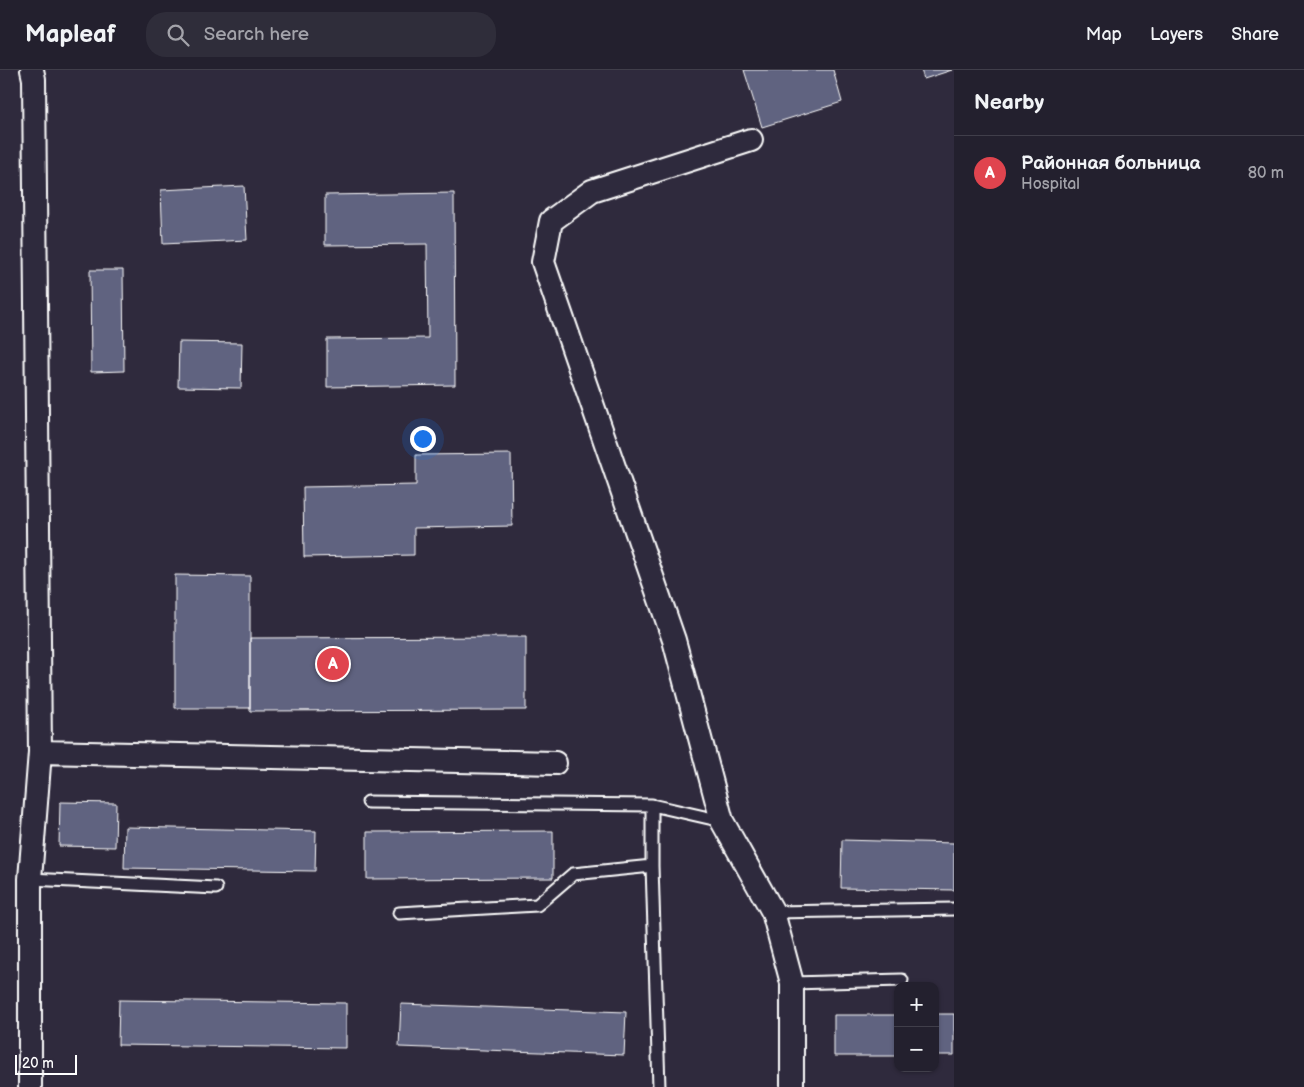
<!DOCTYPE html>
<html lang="en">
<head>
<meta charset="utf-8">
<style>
	body { margin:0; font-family:"Balsamiq Sans",sans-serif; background:#2f2d3a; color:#f1f3f6 }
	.controls { position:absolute; right:15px; bottom:15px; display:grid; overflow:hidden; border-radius:10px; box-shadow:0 1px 4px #0004 }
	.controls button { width:45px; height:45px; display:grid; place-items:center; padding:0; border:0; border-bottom:1px solid #403e4a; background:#23202e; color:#f1f3f6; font:25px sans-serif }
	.scale { position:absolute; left:15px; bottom:12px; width:62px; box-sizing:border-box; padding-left:5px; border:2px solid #fff; border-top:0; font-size:14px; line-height:18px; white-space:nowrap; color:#fff; -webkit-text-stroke:4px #2f2a3d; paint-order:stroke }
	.you { position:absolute; left:422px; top:368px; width:18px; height:18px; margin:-12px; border:4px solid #fff; border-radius:50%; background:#1a73e8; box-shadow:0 0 0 8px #1a73e833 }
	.badge { display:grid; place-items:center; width:32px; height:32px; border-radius:50%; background:#d93025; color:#fff; font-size:16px; font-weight:700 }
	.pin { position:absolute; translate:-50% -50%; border:2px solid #fff; box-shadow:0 1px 5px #0006 }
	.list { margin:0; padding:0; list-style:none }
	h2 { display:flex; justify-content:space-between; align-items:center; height:65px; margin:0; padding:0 20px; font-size:21px }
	h2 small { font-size:16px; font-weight:400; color:#a3a3aa }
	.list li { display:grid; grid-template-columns:32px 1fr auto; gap:15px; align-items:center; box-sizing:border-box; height:75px; padding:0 20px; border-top:1px solid #403e4a }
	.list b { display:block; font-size:19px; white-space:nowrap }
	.list p { margin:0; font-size:16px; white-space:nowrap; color:#a3a3aa }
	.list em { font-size:16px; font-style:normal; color:#a3a3aa }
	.icon { flex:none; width:28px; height:28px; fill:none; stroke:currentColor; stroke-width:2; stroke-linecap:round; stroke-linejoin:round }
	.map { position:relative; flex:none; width:954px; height:1017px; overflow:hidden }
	header { display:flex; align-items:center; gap:30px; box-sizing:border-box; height:70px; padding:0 25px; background:#23202e; border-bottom:1px solid #403e4a }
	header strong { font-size:24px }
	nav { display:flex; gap:28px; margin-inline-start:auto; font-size:18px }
	.search { width:350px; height:45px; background:#2f2d3a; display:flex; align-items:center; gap:12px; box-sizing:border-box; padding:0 18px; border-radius:20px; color:#a3a3aa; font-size:19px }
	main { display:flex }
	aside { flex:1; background:#23202e }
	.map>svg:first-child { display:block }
	.building { fill:#606380; stroke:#fff }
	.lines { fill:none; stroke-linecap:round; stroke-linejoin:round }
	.lane-casing { stroke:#fff; stroke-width:15 }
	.street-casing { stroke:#fff; stroke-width:26 }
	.lane { stroke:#2f2a3d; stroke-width:11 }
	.street { stroke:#2f2a3d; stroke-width:22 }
</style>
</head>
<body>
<header>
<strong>Mapleaf</strong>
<div class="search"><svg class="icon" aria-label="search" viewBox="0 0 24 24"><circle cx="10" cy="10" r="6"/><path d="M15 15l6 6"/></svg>Search here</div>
<nav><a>Map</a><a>Layers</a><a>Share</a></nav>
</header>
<main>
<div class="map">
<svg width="954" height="1017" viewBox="0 0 954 1017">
	<rect width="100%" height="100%" fill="#2f2a3d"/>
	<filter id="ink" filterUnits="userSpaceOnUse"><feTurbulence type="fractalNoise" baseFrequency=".02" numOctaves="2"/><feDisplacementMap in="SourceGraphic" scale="10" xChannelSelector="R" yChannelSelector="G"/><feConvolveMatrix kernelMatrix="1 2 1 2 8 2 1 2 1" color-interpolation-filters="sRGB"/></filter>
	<g filter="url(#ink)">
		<path class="building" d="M744,0H833L842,32L762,57Z
			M921,0H952L924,9Z
			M244,116L247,170L163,174L161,120Z
			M454,123L455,315L327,317V269L428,268L427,174L325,175V125Z
			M90,200H123L124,301L91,302Z
			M179,272L242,273L241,318L178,317Z
			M511,384L512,456L414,458V485L304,487L303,417L416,415V385Z
			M175,505L250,506V638H175Z
			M526,567V640L250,641V568Z
			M60,732L116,733L115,777L59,776Z
			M125,757L316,761L315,801L124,798Z
			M553,761V808L367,809V762Z
			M842,770L954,773V820L841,818Z
			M119,930L346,933V978L118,975Z
			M401,934L626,942L624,985L399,977Z
			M935,944H954V985H935Z
			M834,945H898V986H834Z"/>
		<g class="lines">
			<g class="lane-casing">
				<path id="lane" d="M368,732L652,735L722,751
					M652,735V796L659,1017
					M30,809L216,818
					M773,842L954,839
					M399,843L537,835L573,804L652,796
					M792,913L902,910"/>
			</g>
			<g class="street-casing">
				<path id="street" d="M751,70L592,121L551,151L543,192L674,570L722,751L773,842L792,913V1017
					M40,682L555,693
					M30,1017V809L40,682L34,9L32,0"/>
			</g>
			<use href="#lane" class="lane"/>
			<use href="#street" class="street"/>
		</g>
	</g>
</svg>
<div class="controls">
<button>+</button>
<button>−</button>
</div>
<div class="scale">20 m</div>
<div class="you"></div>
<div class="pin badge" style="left:333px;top:594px;background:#e0444e">A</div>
</div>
<aside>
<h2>Nearby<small></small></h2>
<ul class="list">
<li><span class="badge" style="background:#e0444e">A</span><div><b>Районная больница</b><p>Hospital</p></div><em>80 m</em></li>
</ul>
</aside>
</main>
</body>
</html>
